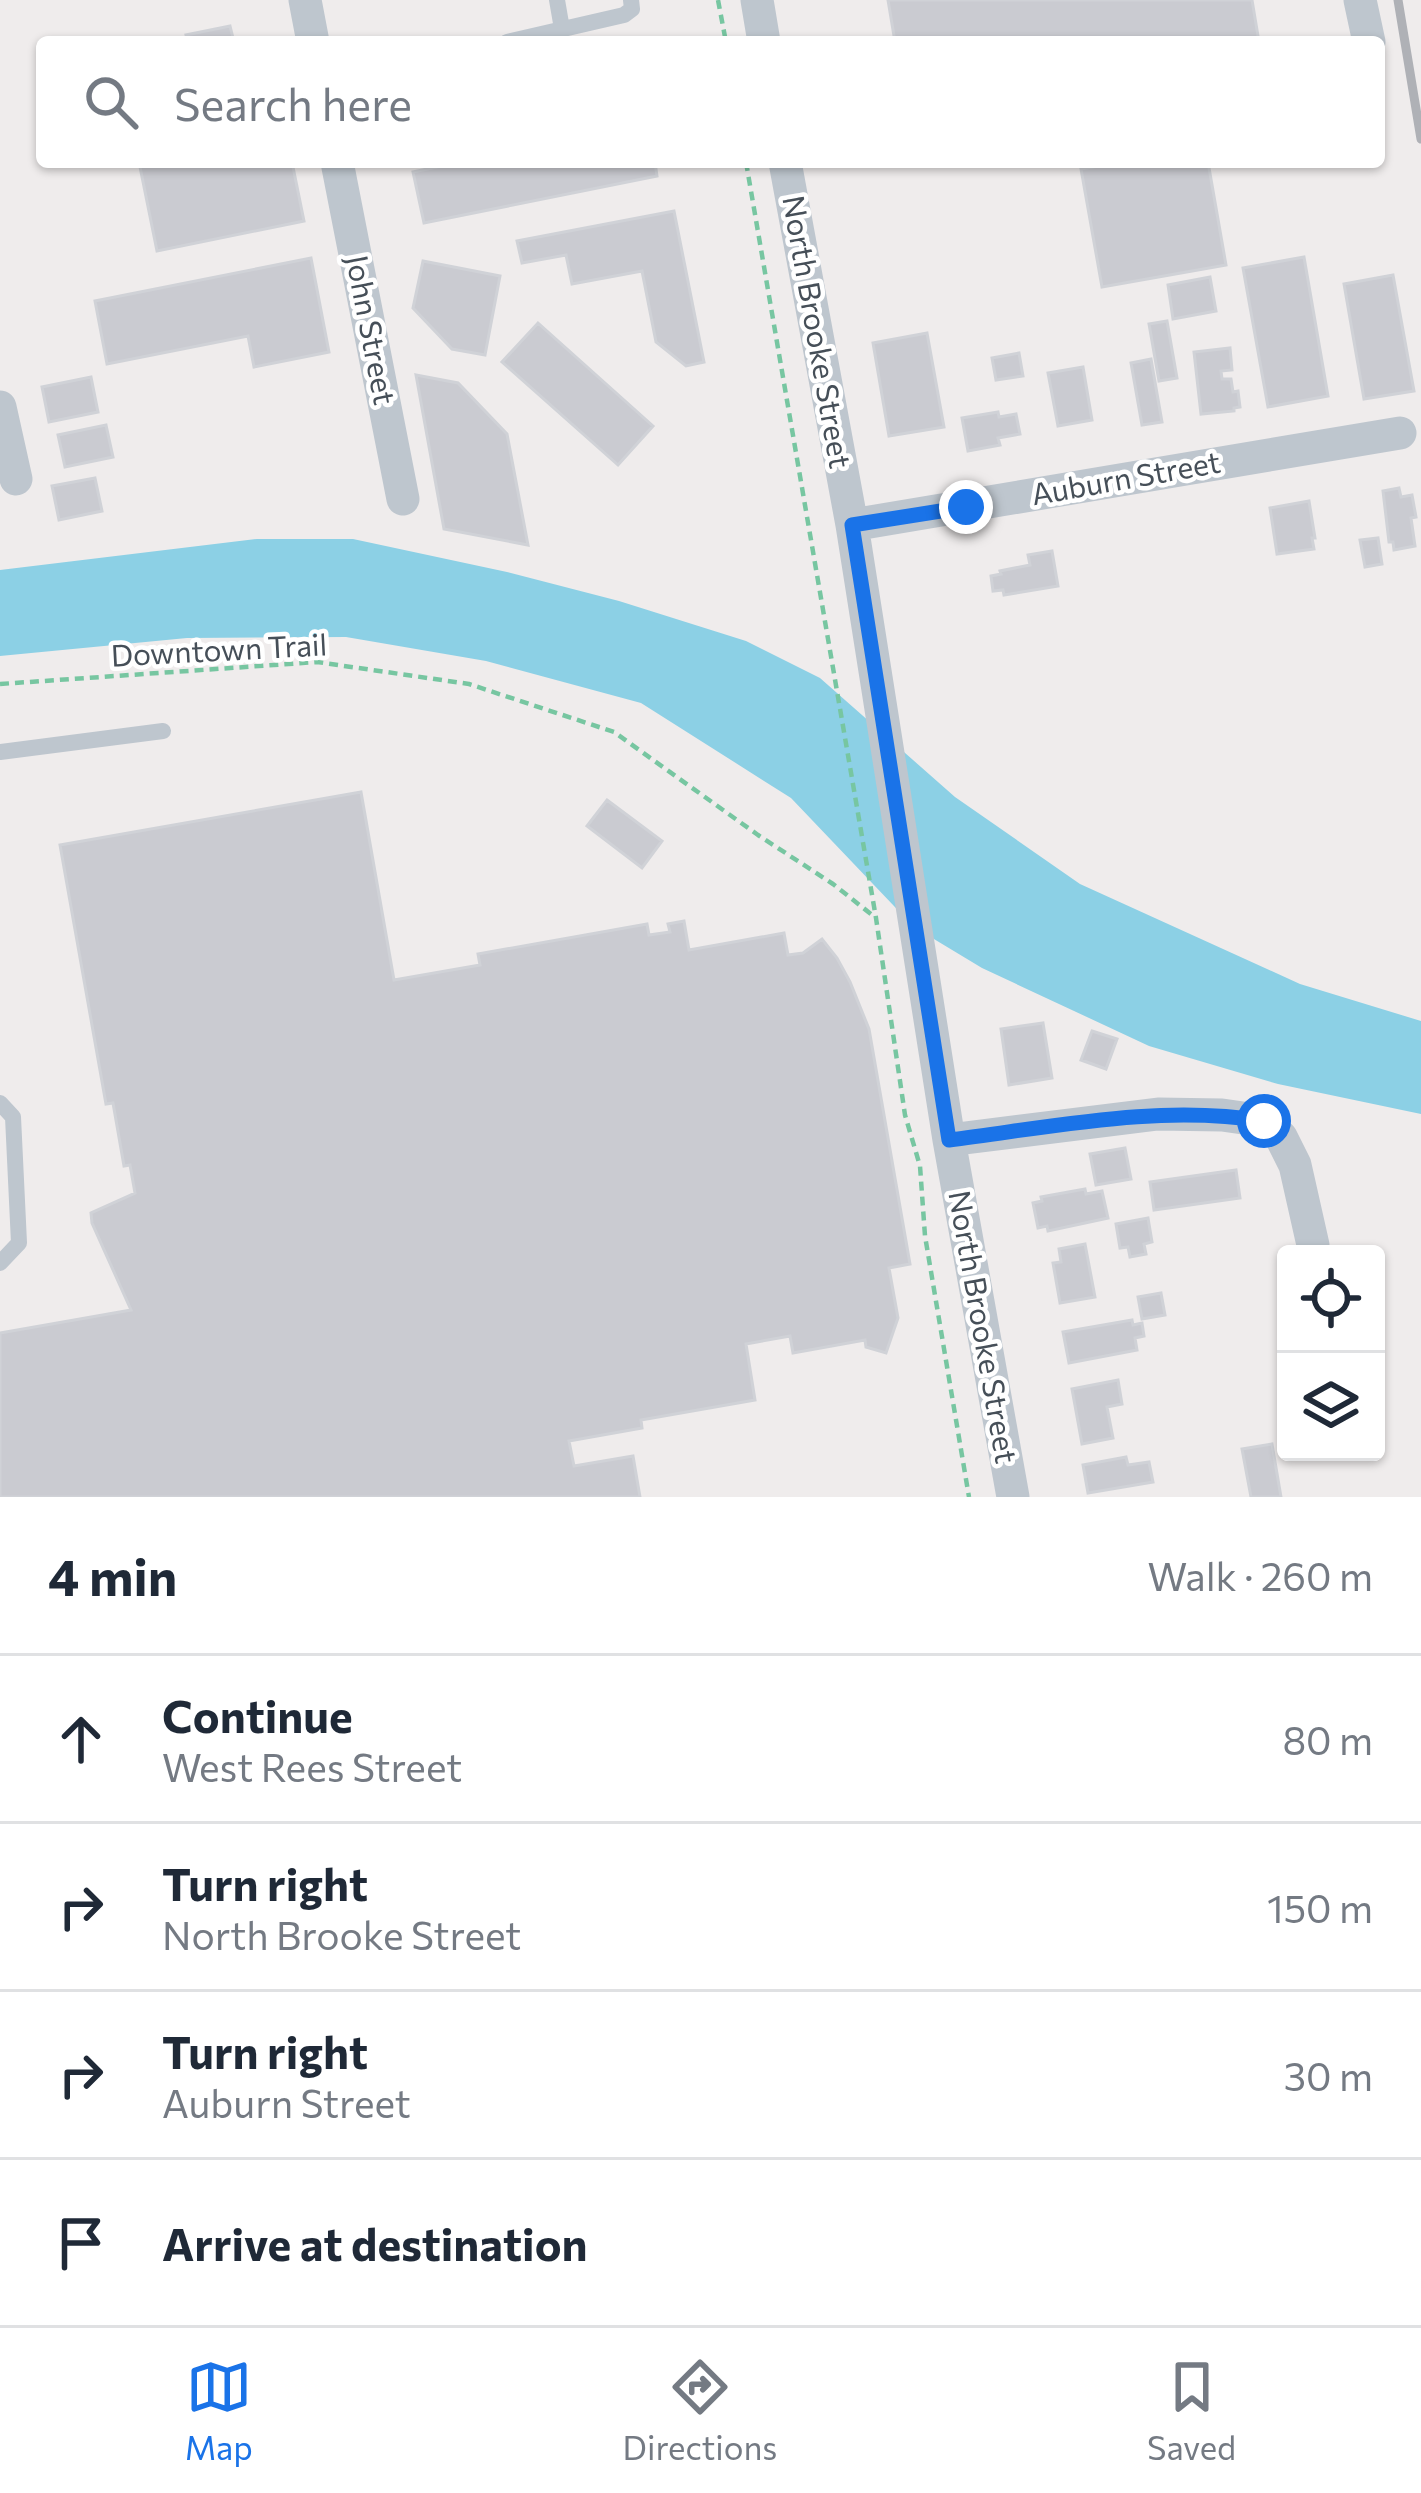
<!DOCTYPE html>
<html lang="en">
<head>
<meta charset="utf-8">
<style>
	body { margin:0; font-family:Commissioner,sans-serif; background:#f2f2f3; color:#1f2937 }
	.controls { position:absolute; right:36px; bottom:36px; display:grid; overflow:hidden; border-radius:12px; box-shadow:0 3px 9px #0004 }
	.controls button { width:108px; height:108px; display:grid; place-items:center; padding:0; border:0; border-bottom:3px solid #e0e1e3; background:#fff; color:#1f2937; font:60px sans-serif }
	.stop { position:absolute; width:36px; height:36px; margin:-27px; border:9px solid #1a73e8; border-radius:50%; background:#fff }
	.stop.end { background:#1a73e8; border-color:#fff; box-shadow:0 3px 12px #0008 }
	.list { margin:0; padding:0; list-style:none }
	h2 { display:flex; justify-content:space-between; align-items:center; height:156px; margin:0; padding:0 48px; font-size:51px }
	h2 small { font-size:39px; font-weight:400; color:#747a83 }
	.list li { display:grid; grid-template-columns:78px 1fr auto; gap:36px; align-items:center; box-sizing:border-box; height:168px; padding:0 48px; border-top:3px solid #e0e1e3 }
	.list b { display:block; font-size:45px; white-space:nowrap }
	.list p { margin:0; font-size:39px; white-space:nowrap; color:#747a83 }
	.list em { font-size:39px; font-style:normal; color:#747a83 }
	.icon { flex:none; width:66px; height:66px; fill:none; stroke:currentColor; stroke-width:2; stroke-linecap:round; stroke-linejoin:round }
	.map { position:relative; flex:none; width:1421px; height:1497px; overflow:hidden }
	.search { position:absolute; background:#fff; box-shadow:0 3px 9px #0004; left:36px; right:36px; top:36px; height:132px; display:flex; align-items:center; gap:30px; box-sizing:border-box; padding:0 42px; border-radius:12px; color:#747a83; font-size:45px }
	.sheet { height:828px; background:#fff }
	nav { display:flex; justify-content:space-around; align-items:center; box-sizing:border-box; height:168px; border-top:3px solid #e0e1e3; background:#fff; font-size:33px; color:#747a83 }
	nav a { display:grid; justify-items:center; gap:6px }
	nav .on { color:#1a73e8 }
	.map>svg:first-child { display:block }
	.water { fill:#8cd0e5 }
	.building { fill:#cacbd1; stroke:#d0d2d7; stroke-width:3 }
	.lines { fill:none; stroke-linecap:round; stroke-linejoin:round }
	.path { stroke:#77c6a1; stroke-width:4.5; stroke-dasharray:9 6; stroke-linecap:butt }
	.service { stroke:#bec6ce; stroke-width:16 }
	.minor { stroke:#bec6ce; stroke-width:33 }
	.rail { stroke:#afb1b6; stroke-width:9 }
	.route { stroke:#1a73e8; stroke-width:15 }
	.labels { text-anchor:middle; stroke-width:9; stroke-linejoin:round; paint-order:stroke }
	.street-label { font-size:30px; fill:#464f58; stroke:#fff }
</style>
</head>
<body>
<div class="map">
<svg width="1421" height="1497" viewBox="0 0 1421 1497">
	<rect width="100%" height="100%" fill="#efecec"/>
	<path class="water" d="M257,539H353L507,572L619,601L746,641L820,678L955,797L1080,884L1300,984L1421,1021V1114L1278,1084L1149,1046L982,968L914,927L791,798L641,703L486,661L346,637L187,638L0,656V570Z"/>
	<path class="building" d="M888,0H1252L1259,42H895Z
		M230,26L234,42H188L186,35Z
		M139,162H292L304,221L157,251Z
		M461,162H655L657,176L424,223L413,172Z
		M1121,162H1208L1226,265L1102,287L1081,169Z
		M674,211L704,362L686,366L656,342L642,271L572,284L566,255L522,263L517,241Z
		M1304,257L1328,396L1268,407L1243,268Z
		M311,258L329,352L254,367L248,336L107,364L95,301Z
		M423,261L500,276L485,355L452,349L413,308Z
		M1393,275L1414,391L1364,399L1344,284Z
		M1210,277L1216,311L1173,319L1168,285Z
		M1167,321L1177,378L1159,381L1149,324Z
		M538,323L653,426L618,465L502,362Z
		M927,333L944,427L889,436L873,343Z
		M1230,348L1232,370L1221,371L1222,379H1231L1233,392L1238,391L1240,407L1234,408V411L1201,414L1194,352Z
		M1019,353L1023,376L996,380L992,358Z
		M1151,359L1162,422L1142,425L1131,363Z
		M1083,367L1092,420L1058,426L1048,373Z
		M416,375L458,383L507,434L528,545L444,529Z
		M91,377L98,412L49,422L42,387Z
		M998,412L999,417L1016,414L1020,434L998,438L1000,445L968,451L962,418Z
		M106,425L113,457L65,467L58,435Z
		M95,478L102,511L59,520L52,486Z
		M1399,488L1401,497L1412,495L1416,517L1411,518L1415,546L1394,550L1393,542H1389L1383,491Z
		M1309,501L1315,538H1312L1314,549L1277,554L1270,508Z
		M1378,538L1382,564L1365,567L1360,540Z
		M1052,551L1058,586L1004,595L1003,590L993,591L991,576L1001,574L1000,571L1030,565L1028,555Z
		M361,792L394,980L480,965L478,954L647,924L649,935L670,932L668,924L684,921L689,950L784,933L788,955L803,953L822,939L837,958L850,982L869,1029L910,1264L889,1268L898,1318L886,1353L866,1347L865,1340L793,1353L790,1336L746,1344L755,1400L641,1420L642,1428L569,1441L574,1466L633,1456L640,1497H0V1333L131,1310L92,1223L91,1213L135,1193L130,1165L124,1166L113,1103L106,1104L60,845Z
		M607,800L662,841L642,868L587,826Z
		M1043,1023L1052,1078L1009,1085L1001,1029Z
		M1092,1031L1117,1039L1106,1069L1081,1060Z
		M1125,1148L1131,1179L1096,1185L1090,1154Z
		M1236,1170L1240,1198L1154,1210L1150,1182Z
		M1085,1189L1086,1194L1102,1191L1108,1218L1048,1231L1047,1226L1038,1228L1033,1203L1042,1201L1041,1197Z
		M1148,1218L1152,1242L1144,1244L1146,1254L1130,1257L1128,1247L1120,1248L1116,1224Z
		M1085,1244L1095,1297L1060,1303L1053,1263L1061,1262L1059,1249Z
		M1161,1293L1165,1315L1142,1319L1138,1297Z
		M1132,1320L1133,1325L1142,1323L1144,1336L1135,1338L1137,1350L1069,1363L1063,1332Z
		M1118,1380L1122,1404L1107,1407L1113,1438L1082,1444L1072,1389Z
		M1272,1444L1281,1497H1251L1242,1449Z
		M1126,1457L1128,1465L1149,1462L1153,1482L1088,1493L1083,1465Z"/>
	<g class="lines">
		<path class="path" d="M718,0L726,42
			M746,162L876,918L905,1115L920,1166L925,1236L969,1497
			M0,684L317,662L469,684L614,732L758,835L833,884L876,918"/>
		<path class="service" d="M557,0L562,29
			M507,42L624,15L632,9L631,0
			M0,752L163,731
			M0,1103L13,1117L19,1243L0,1263"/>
		<path class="minor" d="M305,0L313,42
			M757,0L764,42
			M1360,0L1369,42
			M337,162L403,499
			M785,162L852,525L949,1140L1013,1497
			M0,407L16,479
			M852,525L1400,433
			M949,1140L1158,1114L1222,1115L1264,1121L1281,1137L1295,1165L1313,1245"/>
		<path class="rail" d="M1398,0L1421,139"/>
	</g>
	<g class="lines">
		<path class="route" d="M966,507L852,525L949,1140C1053,1127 1159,1104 1264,1121"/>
	</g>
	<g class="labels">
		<g class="street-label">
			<text transform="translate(370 330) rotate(79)" y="10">John Street</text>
			<text transform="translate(816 332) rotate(80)" y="10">North Brooke Street</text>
			<text transform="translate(1126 479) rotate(-10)" y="10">Auburn Street</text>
			<text transform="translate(219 651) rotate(-3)" y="10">Downtown Trail</text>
			<text transform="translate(982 1327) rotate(80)" y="10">North Brooke Street</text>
		</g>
	</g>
</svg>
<div class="controls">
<button><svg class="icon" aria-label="locate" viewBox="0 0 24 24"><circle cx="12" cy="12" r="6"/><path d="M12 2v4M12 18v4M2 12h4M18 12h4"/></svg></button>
<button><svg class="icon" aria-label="layers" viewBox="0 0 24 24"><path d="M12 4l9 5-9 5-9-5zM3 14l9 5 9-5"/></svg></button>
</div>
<div class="stop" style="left:1264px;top:1121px"></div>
<div class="stop end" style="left:966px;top:507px"></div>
<div class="search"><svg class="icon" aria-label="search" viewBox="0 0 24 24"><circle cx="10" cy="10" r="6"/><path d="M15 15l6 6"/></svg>Search here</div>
</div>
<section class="sheet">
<h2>4 min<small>Walk · 260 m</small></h2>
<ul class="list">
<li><svg class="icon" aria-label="ahead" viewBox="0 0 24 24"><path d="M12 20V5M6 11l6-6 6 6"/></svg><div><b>Continue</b><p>West Rees Street</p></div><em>80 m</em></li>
<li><svg class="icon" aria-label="right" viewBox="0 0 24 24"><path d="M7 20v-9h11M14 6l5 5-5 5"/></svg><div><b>Turn right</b><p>North Brooke Street</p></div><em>150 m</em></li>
<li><svg class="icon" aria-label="right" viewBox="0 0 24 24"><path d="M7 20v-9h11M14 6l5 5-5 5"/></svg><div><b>Turn right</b><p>Auburn Street</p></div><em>30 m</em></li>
<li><svg class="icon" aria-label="arrive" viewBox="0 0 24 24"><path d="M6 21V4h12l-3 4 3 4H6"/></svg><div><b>Arrive at destination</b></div></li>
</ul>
</section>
<nav>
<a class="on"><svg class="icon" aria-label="map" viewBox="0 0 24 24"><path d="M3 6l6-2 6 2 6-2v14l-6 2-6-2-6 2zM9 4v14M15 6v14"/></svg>Map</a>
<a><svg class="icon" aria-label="directions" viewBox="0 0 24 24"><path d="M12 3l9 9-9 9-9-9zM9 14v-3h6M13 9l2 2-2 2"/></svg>Directions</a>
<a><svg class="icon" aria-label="saved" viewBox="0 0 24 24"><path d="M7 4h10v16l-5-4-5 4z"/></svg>Saved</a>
</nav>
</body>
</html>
